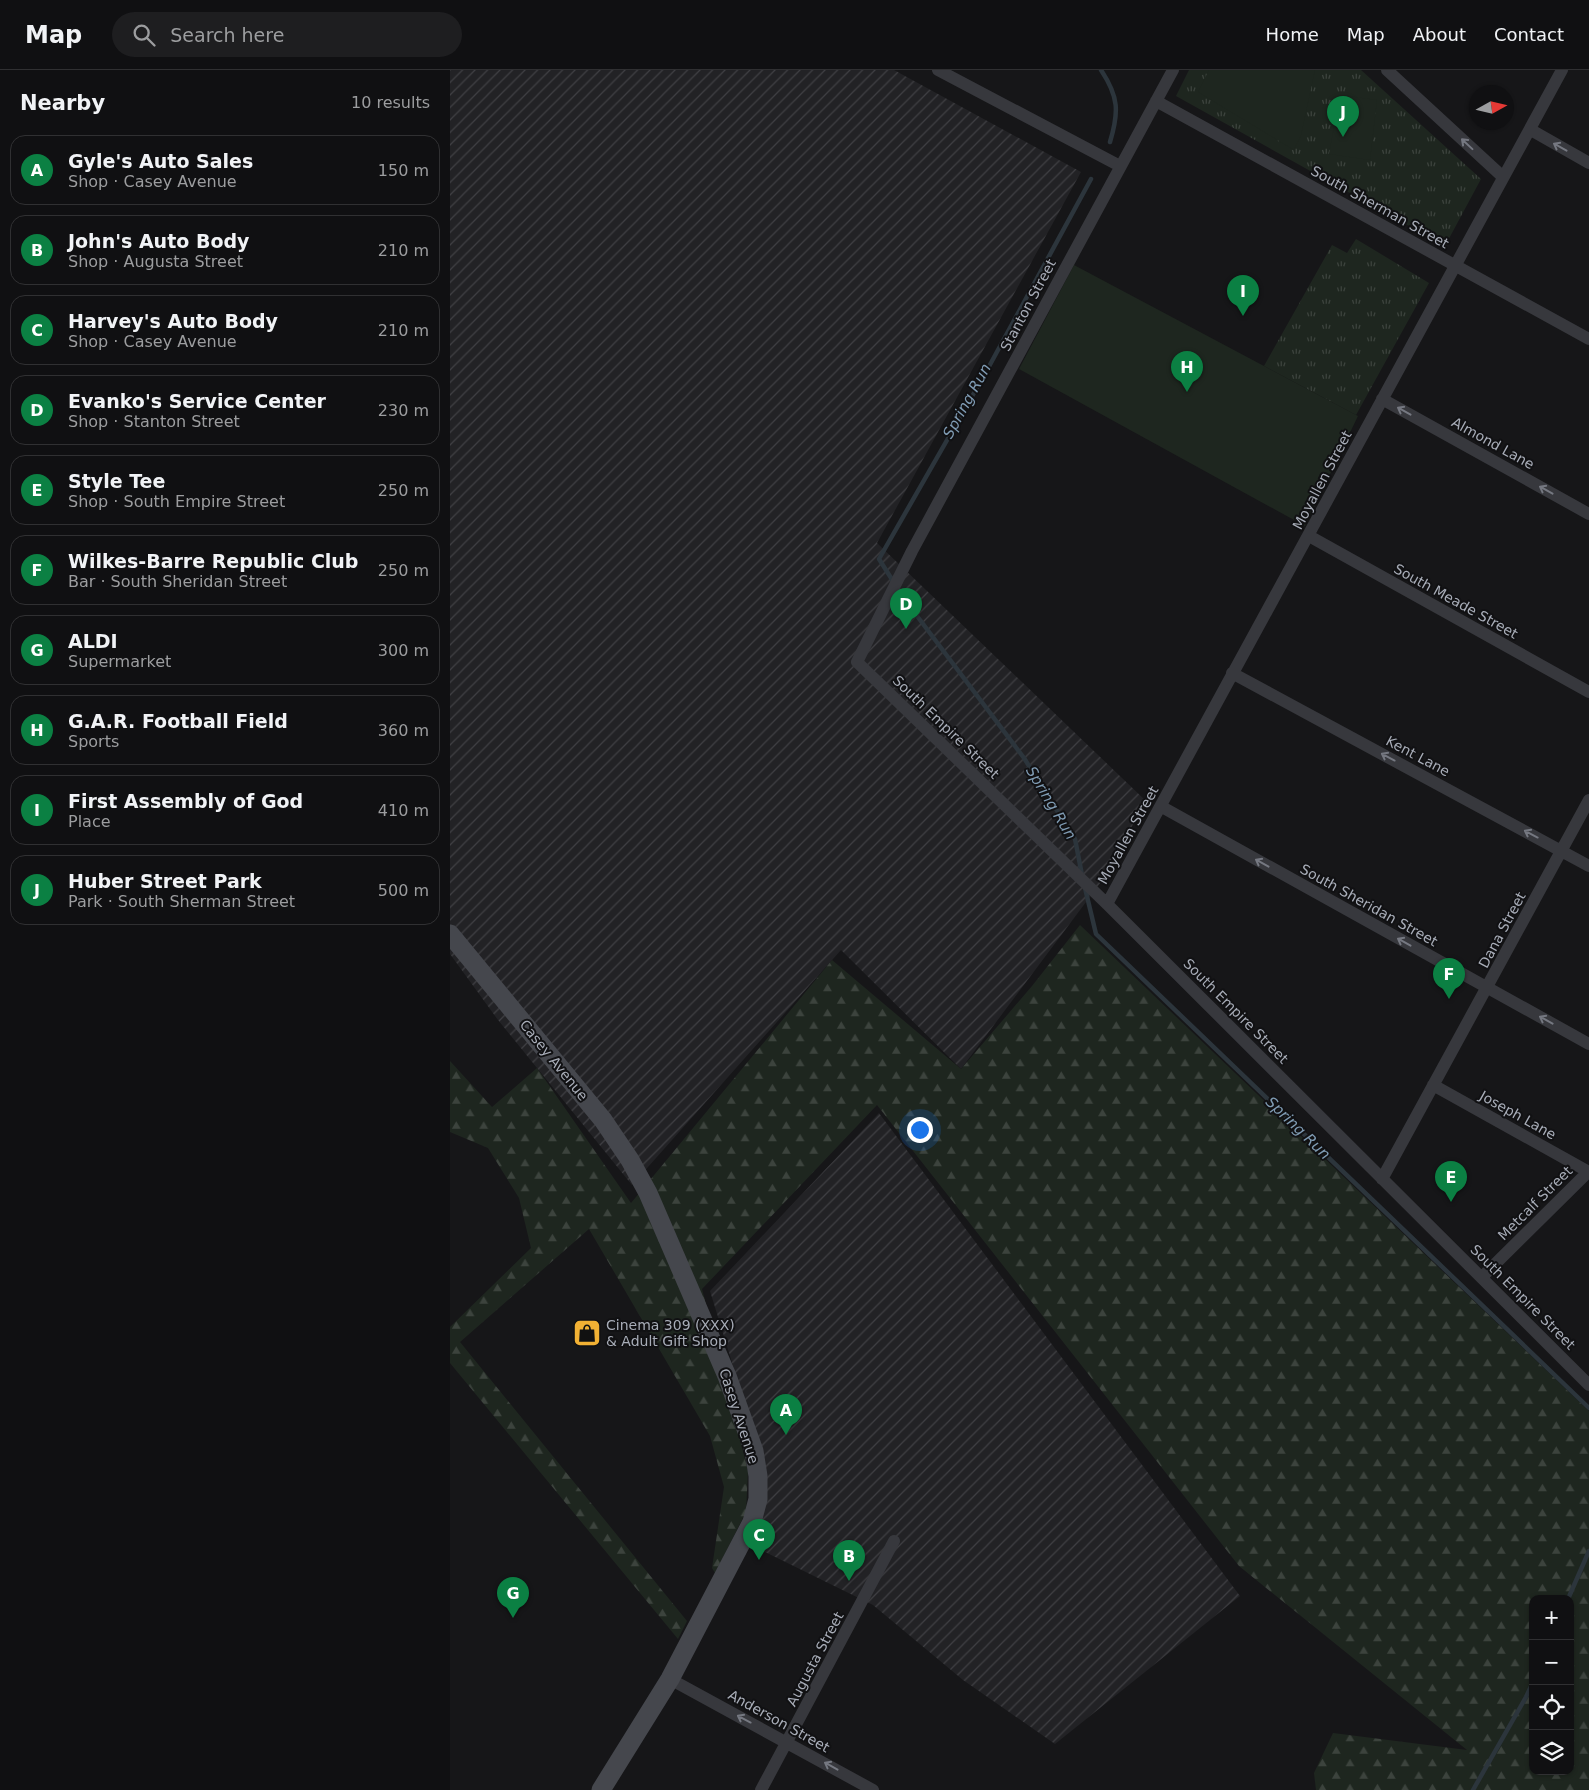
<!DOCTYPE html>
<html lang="en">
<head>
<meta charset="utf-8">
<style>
	body { margin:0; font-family:"DejaVu Sans",sans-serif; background:#1e1e20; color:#f1f3f6 }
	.controls { position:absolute; right:15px; bottom:15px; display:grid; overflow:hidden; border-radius:10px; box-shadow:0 1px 4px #0004 }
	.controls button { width:45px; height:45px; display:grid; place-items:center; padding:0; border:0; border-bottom:1px solid #303032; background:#101012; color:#f1f3f6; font:25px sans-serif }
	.compass { position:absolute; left:1019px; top:15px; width:45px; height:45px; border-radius:50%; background:#101012; box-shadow:0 1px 4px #0004; rotate:82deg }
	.you { position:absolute; left:469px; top:1059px; width:18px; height:18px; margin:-12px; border:4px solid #fff; border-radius:50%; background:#1a73e8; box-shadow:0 0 0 8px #1a73e833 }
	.badge { display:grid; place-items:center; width:32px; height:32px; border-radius:50%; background:#0b8043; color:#fff; font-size:16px; font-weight:700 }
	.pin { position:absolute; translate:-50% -41px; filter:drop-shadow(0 1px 2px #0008) }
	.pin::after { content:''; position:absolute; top:26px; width:18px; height:15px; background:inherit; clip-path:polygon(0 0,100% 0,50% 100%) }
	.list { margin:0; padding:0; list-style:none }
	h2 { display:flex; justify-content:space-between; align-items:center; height:65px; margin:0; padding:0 20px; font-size:21px }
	h2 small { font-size:16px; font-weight:400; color:#9c9d9f }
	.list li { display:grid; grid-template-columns:32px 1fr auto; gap:15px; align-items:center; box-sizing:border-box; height:70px; margin:0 10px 10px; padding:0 10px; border:1px solid #303032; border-radius:15px }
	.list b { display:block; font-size:19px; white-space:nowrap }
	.list p { margin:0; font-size:16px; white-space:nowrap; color:#9c9d9f }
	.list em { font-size:16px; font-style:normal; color:#9c9d9f }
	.icon { flex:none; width:28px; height:28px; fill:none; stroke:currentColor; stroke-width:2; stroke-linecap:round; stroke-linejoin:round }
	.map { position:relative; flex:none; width:1139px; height:1720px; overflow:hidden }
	header { display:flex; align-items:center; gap:30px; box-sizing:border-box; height:70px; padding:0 25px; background:#101012; border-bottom:1px solid #303032 }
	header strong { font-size:24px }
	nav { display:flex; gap:28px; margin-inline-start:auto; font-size:18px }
	.search { width:350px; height:45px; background:#1e1e20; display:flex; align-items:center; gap:12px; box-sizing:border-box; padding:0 18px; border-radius:28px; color:#9c9d9f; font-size:19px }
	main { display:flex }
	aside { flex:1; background:#101012 }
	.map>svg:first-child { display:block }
	.industrial { fill:url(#industrial-furrows) }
	.grass { fill:url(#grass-tufts) }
	.forest { fill:url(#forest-firs); fill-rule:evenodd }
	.pitch { fill:#1e261f }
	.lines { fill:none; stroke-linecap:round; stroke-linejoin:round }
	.stream { stroke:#2c353c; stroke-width:4.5 }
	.street { stroke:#37383d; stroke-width:12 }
	.secondary { stroke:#45474d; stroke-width:19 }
	.oneway { stroke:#757881 }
	.labels { text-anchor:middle; stroke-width:4; stroke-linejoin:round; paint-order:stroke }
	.street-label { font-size:14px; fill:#a8adb8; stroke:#111113 }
	.poi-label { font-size:14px; fill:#a8adb8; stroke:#111113; text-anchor:start }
	.water-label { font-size:15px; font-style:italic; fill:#7f9bb3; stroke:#111113 }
</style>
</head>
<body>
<header>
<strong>Map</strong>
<div class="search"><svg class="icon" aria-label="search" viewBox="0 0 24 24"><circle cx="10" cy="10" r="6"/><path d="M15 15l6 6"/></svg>Search here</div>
<nav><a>Home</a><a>Map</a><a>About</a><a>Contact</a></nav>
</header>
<main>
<aside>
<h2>Nearby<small>10 results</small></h2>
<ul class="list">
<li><span class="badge">A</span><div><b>Gyle's Auto Sales</b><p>Shop · Casey Avenue</p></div><em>150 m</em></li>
<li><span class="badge">B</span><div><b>John's Auto Body</b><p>Shop · Augusta Street</p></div><em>210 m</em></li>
<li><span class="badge">C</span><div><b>Harvey's Auto Body</b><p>Shop · Casey Avenue</p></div><em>210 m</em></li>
<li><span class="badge">D</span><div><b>Evanko's Service Center</b><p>Shop · Stanton Street</p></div><em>230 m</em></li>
<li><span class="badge">E</span><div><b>Style Tee</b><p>Shop · South Empire Street</p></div><em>250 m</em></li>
<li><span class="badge">F</span><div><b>Wilkes-Barre Republic Club</b><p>Bar · South Sheridan Street</p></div><em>250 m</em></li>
<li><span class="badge">G</span><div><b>ALDI</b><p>Supermarket</p></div><em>300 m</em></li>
<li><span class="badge">H</span><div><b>G.A.R. Football Field</b><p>Sports</p></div><em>360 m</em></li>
<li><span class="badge">I</span><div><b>First Assembly of God</b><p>Place</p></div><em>410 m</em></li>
<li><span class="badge">J</span><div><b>Huber Street Park</b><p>Park · South Sherman Street</p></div><em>500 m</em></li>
</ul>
</aside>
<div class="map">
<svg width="1139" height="1720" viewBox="0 0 1139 1720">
	<defs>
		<pattern id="industrial-furrows" width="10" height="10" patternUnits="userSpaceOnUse" patternTransform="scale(1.25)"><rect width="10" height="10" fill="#222225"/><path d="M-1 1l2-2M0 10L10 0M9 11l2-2" fill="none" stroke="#3f3f43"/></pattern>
		<pattern id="grass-tufts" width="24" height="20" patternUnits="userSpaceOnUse" patternTransform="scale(1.25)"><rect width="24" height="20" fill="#1e261f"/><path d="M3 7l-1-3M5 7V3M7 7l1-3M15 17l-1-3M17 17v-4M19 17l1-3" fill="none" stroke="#3c433d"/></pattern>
		<pattern id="forest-firs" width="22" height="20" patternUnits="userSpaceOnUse" patternTransform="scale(1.25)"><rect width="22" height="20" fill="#1e261f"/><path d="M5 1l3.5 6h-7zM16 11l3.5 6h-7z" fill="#3c433d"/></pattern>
	</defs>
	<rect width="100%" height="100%" fill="#161618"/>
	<path class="industrial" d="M0,0H444L631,102L427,473L696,731L651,812L511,999L391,880L182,1115L48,950L0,884Z
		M429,1043L790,1526L605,1674L513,1610L423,1535L307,1478L317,1406L260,1221Z"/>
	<path class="grass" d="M739,0H911L1031,109L995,176L726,26Z
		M906,169L979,213L906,345L814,296L882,175L897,183Z"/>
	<path class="forest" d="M630,855L1139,1341V1720H866L864,1703L883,1663L1017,1680L789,1496L427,1035L252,1219L298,1401L296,1442L265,1503L262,1498L274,1417L260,1366L139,1159L10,1272L237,1551L228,1569L0,1293V1257L81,1178L69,1128L38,1078L0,1062V991L42,1037L87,998L181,1133L382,890L511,999L582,916ZM1083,1529H1120V1701H1083Z"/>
	<path class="pitch" d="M759,0H865L851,65L844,80L748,22Z
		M890,25L927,30L920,90L879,84Z
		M624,195L908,346L855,456L569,299Z"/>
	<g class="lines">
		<path class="stream" d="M651,0C669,27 669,42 660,72
			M632,805L625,769L574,688L455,530L429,489L536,302L641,109
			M635,818L646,864L1139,1338
			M1118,1529L1139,1481
			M1023,1720L1076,1627L1083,1612"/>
		<path class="street" d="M488,0L670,96
			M723,0L462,481L407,592L657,834L1139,1315
			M937,0L1053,107
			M706,31L1139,269
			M1081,60L1139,93
			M932,329L1139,444
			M859,466L1139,622
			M782,603L1139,796
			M712,737L1139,974
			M657,834L1112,0
			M983,1015L1139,1102
			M932,1109L1139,730
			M1032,1207L1138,1102
			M220,1609L423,1720
			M311,1720L444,1471"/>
		<path class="secondary" d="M0,864L153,1050L180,1090L198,1123L277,1306L304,1381L308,1406V1429L302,1452L220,1609L151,1720"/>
	</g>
	<defs><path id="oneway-shaft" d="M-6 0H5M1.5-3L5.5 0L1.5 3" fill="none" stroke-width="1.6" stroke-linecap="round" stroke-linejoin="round" transform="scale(1.25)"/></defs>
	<g class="oneway">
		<use href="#oneway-shaft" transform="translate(1017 74) rotate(-137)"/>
		<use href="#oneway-shaft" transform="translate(1110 77) rotate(-151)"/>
		<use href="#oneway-shaft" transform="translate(954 341) rotate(-151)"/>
		<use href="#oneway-shaft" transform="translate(1096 420) rotate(-151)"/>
		<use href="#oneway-shaft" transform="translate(938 687) rotate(-152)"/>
		<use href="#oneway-shaft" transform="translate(1081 764) rotate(-152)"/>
		<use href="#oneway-shaft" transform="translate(812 793) rotate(-151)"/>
		<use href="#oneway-shaft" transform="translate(954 872) rotate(-151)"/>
		<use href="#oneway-shaft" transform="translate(1096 950) rotate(-151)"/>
		<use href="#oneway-shaft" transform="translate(294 1649) rotate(-152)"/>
		<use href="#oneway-shaft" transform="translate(381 1696) rotate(-151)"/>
	</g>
	<defs>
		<g id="shop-square" transform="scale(1.4375)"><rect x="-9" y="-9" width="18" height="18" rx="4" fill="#f2b134" stroke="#111113"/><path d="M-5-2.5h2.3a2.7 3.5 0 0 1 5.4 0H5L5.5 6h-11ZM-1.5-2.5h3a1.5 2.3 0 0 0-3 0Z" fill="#111"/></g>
	</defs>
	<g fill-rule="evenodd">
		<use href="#shop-square" x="137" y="1263"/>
	</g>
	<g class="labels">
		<g class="street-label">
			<text transform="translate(930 137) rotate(29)" y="5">South Sherman Street</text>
			<text transform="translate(578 235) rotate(-62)" y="5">Stanton Street</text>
			<text transform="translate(1043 373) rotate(29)" y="5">Almond Lane</text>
			<text transform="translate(872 410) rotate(-62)" y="5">Moyallen Street</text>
			<text transform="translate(1006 531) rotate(29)" y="5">South Meade Street</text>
			<text transform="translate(496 657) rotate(44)" y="5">South Empire Street</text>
			<text transform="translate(968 686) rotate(28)" y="5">Kent Lane</text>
			<text transform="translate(678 765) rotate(-61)" y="5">Moyallen Street</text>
			<text transform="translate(919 835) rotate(29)" y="5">South Sheridan Street</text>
			<text transform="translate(1052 860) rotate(-62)" y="5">Dana Street</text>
			<text transform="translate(786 941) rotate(45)" y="5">South Empire Street</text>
			<text transform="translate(104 990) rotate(51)" y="5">Casey Avenue</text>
			<text transform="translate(1068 1045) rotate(29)" y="5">Joseph Lane</text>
			<text transform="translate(1085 1133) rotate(-45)" y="5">Metcalf Street</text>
			<text transform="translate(1073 1227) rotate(45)" y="5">South Empire Street</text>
			<text transform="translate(289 1346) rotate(72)" y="5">Casey Avenue</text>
			<text transform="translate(365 1589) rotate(-62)" y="5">Augusta Street</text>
			<text transform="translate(329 1651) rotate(29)" y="5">Anderson Street</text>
		</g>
		<g class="poi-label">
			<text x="156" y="1260">Cinema 309 (XXX)<tspan x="156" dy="16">&amp; Adult Gift Shop</tspan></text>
		</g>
		<g class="water-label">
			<text transform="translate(517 331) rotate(-61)" y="5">Spring Run</text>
			<text transform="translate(601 733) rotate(59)" y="5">Spring Run</text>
			<text transform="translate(848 1058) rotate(44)" y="5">Spring Run</text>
		</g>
	</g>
</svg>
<div class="controls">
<button>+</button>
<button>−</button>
<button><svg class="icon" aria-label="locate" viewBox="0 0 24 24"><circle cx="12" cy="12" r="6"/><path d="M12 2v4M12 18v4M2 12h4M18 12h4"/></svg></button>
<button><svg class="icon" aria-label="layers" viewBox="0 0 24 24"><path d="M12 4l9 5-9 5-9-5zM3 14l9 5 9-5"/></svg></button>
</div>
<svg class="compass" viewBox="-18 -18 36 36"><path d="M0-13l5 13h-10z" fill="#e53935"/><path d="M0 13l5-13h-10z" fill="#9c9d9f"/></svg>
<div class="you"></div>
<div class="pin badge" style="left:336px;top:1365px">A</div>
<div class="pin badge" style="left:399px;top:1511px">B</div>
<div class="pin badge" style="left:309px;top:1490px">C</div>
<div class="pin badge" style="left:456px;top:559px">D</div>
<div class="pin badge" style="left:1001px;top:1132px">E</div>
<div class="pin badge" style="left:999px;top:929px">F</div>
<div class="pin badge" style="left:63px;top:1548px">G</div>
<div class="pin badge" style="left:737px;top:322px">H</div>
<div class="pin badge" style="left:793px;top:246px">I</div>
<div class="pin badge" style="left:893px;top:67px">J</div>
</div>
</main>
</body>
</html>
